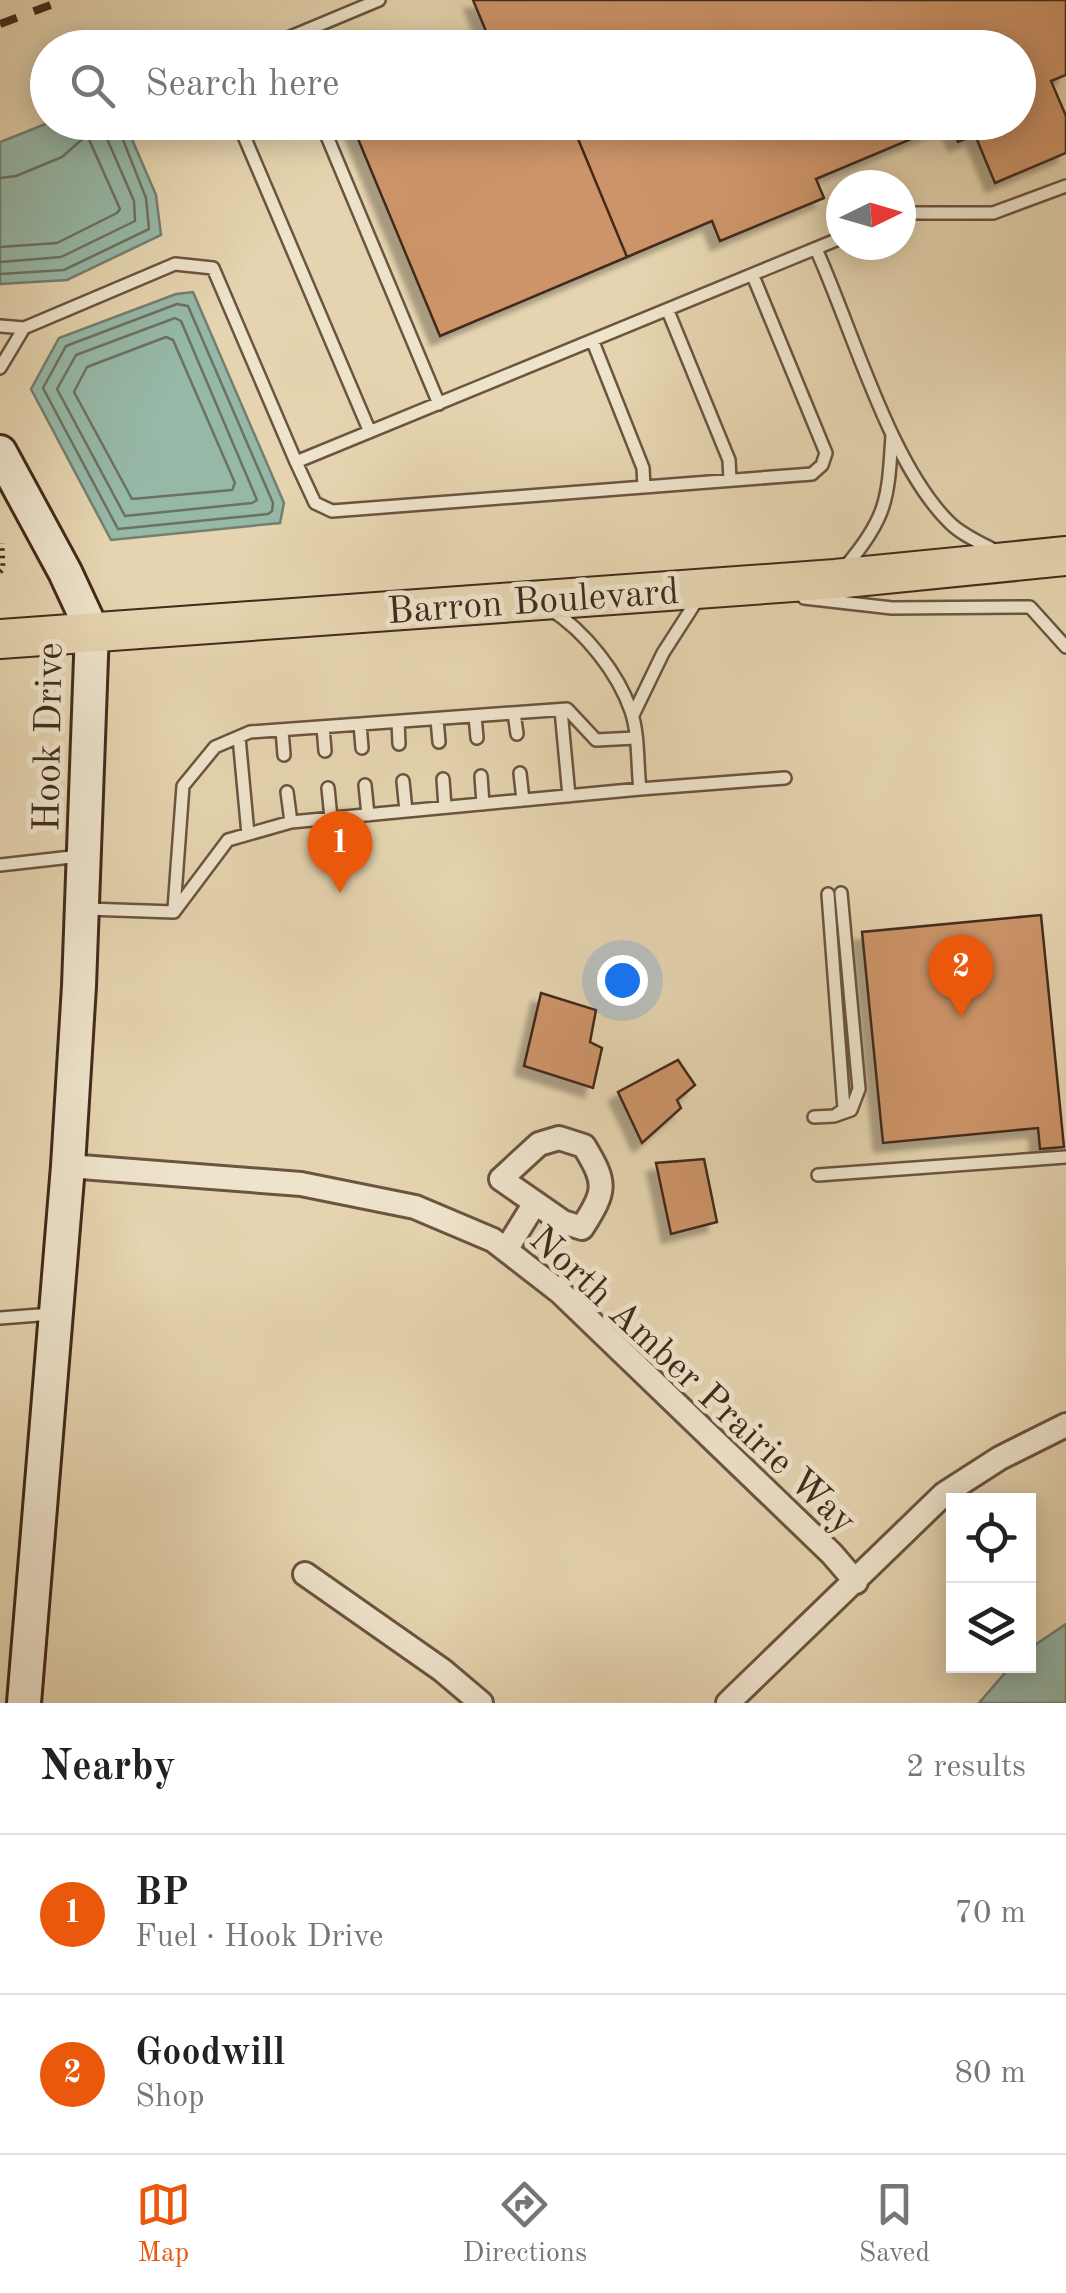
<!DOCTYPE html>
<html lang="en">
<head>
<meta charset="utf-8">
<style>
	body { margin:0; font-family:"Old Standard TT",serif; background:#f6f6f6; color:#222 }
	.controls { position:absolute; right:30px; bottom:30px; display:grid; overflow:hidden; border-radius:0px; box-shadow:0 5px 25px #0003 }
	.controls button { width:90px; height:90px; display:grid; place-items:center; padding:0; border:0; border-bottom:2px solid #e0e0e0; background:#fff; color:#222; font:50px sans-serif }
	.compass { position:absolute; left:826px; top:170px; width:90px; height:90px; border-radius:50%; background:#fff; box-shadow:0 5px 25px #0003; rotate:85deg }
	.you { position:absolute; left:622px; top:980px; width:35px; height:35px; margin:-25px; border:8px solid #fff; border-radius:50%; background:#1a73e8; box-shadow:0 0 0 15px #1a73e833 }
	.badge { display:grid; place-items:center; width:65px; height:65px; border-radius:50%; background:#ea580c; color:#fff; font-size:32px; font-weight:700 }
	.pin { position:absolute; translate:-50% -82px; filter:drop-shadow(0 2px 5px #0008) }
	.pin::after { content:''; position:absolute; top:52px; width:35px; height:30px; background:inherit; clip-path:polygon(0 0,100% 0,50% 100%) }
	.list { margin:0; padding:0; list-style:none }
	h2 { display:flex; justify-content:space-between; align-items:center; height:130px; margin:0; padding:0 40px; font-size:42px }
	h2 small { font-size:32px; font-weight:400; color:#767676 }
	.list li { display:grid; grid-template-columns:65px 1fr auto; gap:30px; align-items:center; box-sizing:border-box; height:160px; padding:0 40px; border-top:2px solid #e0e0e0 }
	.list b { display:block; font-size:38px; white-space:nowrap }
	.list p { margin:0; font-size:32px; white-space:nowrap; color:#767676 }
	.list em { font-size:32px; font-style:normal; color:#767676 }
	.icon { flex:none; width:55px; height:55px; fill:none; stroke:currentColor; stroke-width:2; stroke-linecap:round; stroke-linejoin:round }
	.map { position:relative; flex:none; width:1066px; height:1703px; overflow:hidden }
	.search { position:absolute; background:#fff; box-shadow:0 5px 25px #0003; left:30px; right:30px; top:30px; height:110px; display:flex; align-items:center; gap:25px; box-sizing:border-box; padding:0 35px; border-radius:55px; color:#767676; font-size:38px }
	.sheet { height:450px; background:#fff }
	nav { display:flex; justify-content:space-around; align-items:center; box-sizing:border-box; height:140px; border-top:2px solid #e0e0e0; background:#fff; font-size:28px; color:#767676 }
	nav a { display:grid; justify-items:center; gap:5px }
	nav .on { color:#ea580c }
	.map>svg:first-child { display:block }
	.water { fill:#96b8a7; stroke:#747f6f; stroke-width:2.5 }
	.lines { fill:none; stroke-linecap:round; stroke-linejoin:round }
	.shore { stroke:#6c7161; stroke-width:2.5 }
	.building { fill:#cd9469; stroke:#422a1b; stroke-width:2.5; filter:url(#shadow) }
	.lane-casing { stroke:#6b5440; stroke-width:16 }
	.street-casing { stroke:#6b5440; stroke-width:28 }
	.secondary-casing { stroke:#422a1b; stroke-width:38 }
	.primary-casing { stroke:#422a1b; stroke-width:42 }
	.path { stroke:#422a1b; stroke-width:5; stroke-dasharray:2.5 5; stroke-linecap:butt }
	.lane { stroke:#eee3cb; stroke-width:11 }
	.street { stroke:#eee3cb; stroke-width:22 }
	.secondary { stroke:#eee3cb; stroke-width:32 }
	.primary { stroke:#e5d4af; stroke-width:38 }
	.rail { stroke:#422a1b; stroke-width:8; stroke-dasharray:18 18; stroke-linecap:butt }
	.labels { text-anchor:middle; stroke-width:10; stroke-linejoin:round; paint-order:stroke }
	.street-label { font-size:38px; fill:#422a1b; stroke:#eee3cb }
</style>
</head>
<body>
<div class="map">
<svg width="1066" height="1703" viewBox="0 0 1066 1703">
	<defs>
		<filter id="shadow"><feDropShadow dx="-9" dy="9" stdDeviation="2.5" flood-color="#0004"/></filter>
	</defs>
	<rect width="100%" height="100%" fill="#e5d4af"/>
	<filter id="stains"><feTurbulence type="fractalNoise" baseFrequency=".002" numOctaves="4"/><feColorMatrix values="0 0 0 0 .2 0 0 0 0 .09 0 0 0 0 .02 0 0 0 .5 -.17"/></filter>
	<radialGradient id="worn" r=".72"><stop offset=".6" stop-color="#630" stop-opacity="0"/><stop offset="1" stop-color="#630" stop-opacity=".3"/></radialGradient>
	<path class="water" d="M48,123H125L156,195L161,235L67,280L0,284V142Z
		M193,292L284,503L280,523L111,540L31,389L59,338L176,294Z
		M1066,1624V1703H979L1011,1666H1028L1029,1649Z"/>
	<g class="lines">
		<path class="shore" d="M0,178L16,176L62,157L87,135L120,209L117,213L57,243L0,247
			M0,262L61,257L135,221L134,201L105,134L104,122
			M0,274L64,270L149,229L146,198L116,122
			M177,304L188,306L273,503L272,511L268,514L118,529L43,388L66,346Z
			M175,318L181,321L257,500L252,503L125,516L57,389L76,355Z
			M166,337L173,340L235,483L232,490L132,499L74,392L87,367Z"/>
	</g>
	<path class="building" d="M473,0H1066V75L1051,81L1066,116V153L995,183L975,135L958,142L949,123L816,179L824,198L720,241L712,221L627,257L571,122H1018V48H540L534,33L501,48H493Z
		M534,33L540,48H501Z
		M351,122H571L627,257L440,336Z
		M1041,915L1064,1147L1040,1149L1038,1128L883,1143L862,932Z
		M541,993L596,1010L590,1042L602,1048L593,1088L524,1066Z
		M678,1060L695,1085L677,1100L681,1108L642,1143L618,1092Z
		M704,1159L717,1222L671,1234L656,1163Z"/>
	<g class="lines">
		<g class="lane-casing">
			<path id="lane" d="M264,48L379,0
				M238,122L370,432
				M321,122L439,404
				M901,213H993L1066,186
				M816,249C852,328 890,465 950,523C962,535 981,543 996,551
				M668,311L729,460L730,480
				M0,326L24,328L175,264L213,268L296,462L841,238
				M593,342L643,468L644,487
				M0,368L24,328
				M296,462L315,503L332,511L812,474L822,465L826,453L753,276
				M845,567C888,517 888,498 892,435
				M804,598L892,608L1030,607L1066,647
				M550,609C585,631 618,673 631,711C639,734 637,764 640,789
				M561,710L569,796
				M514,713L517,734
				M633,715L663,653L699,597
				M475,716L477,738
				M437,719L439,742
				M398,722L399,744
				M360,724L362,748
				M323,727L325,751
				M282,730L284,755
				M239,737L248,834
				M520,773L523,800
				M481,776L483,804
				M443,779L445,807
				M403,781L406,811
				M365,785L368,815
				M328,788L331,818
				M287,792L291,822
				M0,865L80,856
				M828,894L844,1109L836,1115
				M87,909L174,912L228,840L291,822L640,789L785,778
				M174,909L183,786L215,747L250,732L567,709L596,740L635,738
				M814,1117L834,1116L851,1110L859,1089L841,893
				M818,1175L1066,1157
				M0,1318L52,1314"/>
		</g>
		<g class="street-casing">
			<path id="street" d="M559,1138L584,1146C607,1184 606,1190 582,1228L563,1222L501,1179L539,1144Z
				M68,1166L301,1184L415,1207L493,1240L560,1292L832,1554L856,1582
				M506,1250L535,1203
				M305,1574L442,1670L481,1703
				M728,1703L944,1494L1000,1458L1066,1425"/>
		</g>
		<g class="secondary-casing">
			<path id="secondary" d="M0,452L65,572L92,630L79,986L68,1166L24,1703"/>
		</g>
		<g class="primary-casing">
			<path id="primary" d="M0,639L835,579L1066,556"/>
		</g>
		<path class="path" d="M0,572L3,569L2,543"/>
		<use href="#lane" class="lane"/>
		<use href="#street" class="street"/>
		<use href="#secondary" class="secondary"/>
		<use href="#primary" class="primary"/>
		<path class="rail" d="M0,24L64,0"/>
	</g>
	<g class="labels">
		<g class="street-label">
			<text transform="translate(533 600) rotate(-4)" y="13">Barron Boulevard</text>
			<text transform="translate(47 737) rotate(-89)" y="13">Hook Drive</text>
			<text transform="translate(694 1379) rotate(43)" y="13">North Amber Prairie Way</text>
		</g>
	</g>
	<rect width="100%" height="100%" filter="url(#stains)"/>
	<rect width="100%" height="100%" fill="url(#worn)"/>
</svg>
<div class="controls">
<button><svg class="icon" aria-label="locate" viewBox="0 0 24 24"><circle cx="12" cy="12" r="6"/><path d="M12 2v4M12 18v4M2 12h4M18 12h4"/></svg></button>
<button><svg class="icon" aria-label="layers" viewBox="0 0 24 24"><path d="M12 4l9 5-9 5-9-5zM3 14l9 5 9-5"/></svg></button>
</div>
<svg class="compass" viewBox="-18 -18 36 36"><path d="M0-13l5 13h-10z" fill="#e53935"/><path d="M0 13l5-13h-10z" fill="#767676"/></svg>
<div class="you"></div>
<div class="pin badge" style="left:340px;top:893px">1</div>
<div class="pin badge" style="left:961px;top:1017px">2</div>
<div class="search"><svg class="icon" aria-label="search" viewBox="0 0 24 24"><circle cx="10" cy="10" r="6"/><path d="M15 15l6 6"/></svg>Search here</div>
</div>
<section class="sheet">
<h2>Nearby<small>2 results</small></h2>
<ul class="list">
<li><span class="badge">1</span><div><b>BP</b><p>Fuel · Hook Drive</p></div><em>70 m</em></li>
<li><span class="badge">2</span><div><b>Goodwill</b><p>Shop</p></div><em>80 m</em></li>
</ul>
</section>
<nav>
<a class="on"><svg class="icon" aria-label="map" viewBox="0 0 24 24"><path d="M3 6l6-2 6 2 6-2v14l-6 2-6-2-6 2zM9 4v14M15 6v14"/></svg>Map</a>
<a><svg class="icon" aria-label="directions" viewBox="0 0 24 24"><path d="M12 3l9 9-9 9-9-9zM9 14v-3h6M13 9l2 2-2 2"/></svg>Directions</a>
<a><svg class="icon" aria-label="saved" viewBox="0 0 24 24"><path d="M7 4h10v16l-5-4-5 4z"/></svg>Saved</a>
</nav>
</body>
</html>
